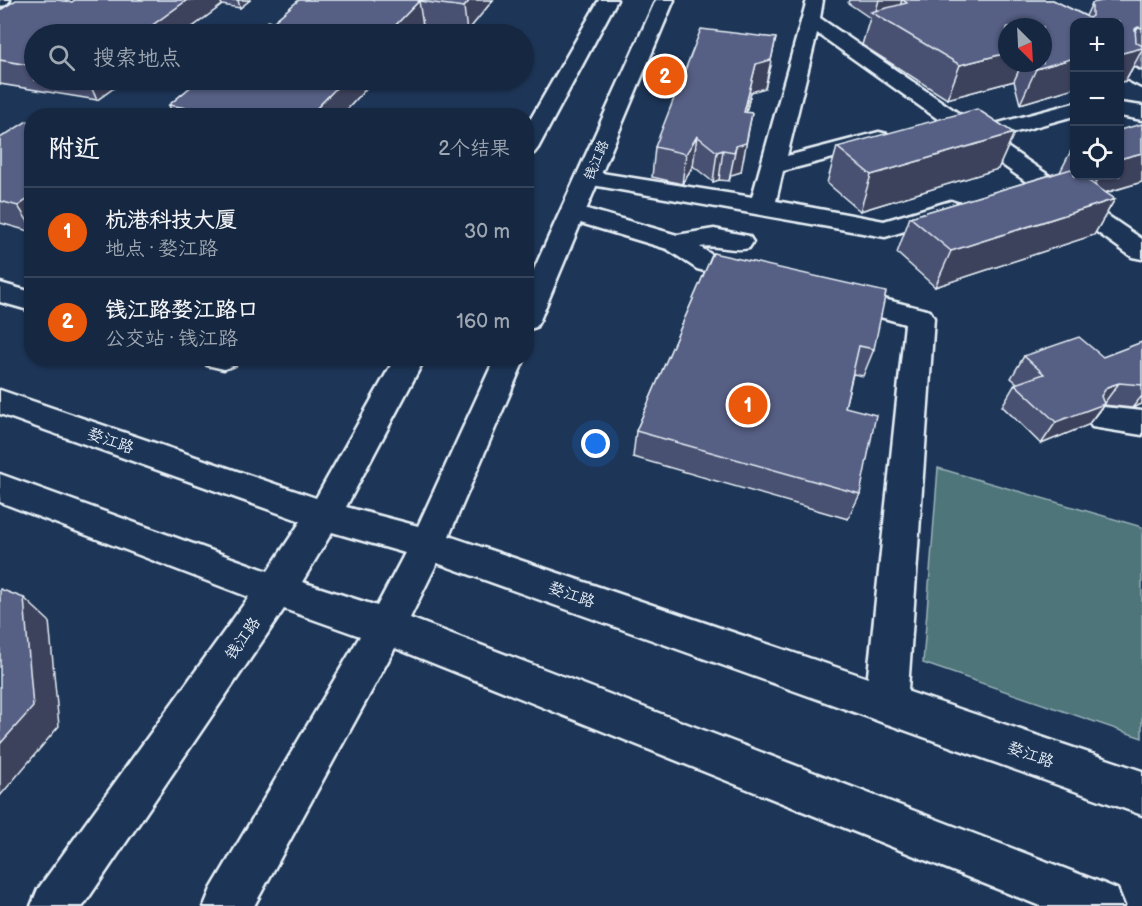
<!DOCTYPE html>
<html lang="zh">
<head>
<meta charset="utf-8">
<style>
	body { margin:0; font-family:"Balsamiq Sans","LXGW WenKai TC",sans-serif; background:#1f3048; color:#f1f3f6 }
	.controls { position:absolute; right:18px; top:18px; display:grid; overflow:hidden; border-radius:12px; box-shadow:0 2px 4px #0004 }
	.controls button { width:54px; height:54px; display:grid; place-items:center; padding:0; border:0; border-bottom:2px solid #35445a; background:#162841; color:#f1f3f6; font:30px sans-serif }
	.compass { position:absolute; left:998px; top:18px; width:54px; height:54px; border-radius:50%; background:#162841; box-shadow:0 2px 4px #0004; rotate:156deg }
	.you { position:absolute; left:596px; top:444px; width:21px; height:21px; margin:-15px; border:4px solid #fff; border-radius:50%; background:#1a73e8; box-shadow:0 0 0 9px #1a73e833 }
	.badge { display:grid; place-items:center; width:39px; height:39px; border-radius:50%; background:#ea580c; color:#fff; font-size:20px; font-weight:700 }
	.pin { position:absolute; translate:-50% -50%; border:3px solid #fff; box-shadow:0 2px 6px #0006 }
	.list { margin:0; padding:0; list-style:none }
	h2 { display:flex; justify-content:space-between; align-items:center; height:78px; margin:0; padding:0 24px; font-size:26px }
	h2 small { font-size:20px; font-weight:400; color:#9ea6b1 }
	.list li { display:grid; grid-template-columns:39px 1fr auto; gap:18px; align-items:center; box-sizing:border-box; height:90px; padding:0 24px; border-top:2px solid #35445a }
	.list b { display:block; font-size:22px; white-space:nowrap }
	.list p { margin:0; font-size:20px; white-space:nowrap; color:#9ea6b1 }
	.list em { font-size:20px; font-style:normal; color:#9ea6b1 }
	.icon { flex:none; width:33px; height:33px; fill:none; stroke:currentColor; stroke-width:2; stroke-linecap:round; stroke-linejoin:round }
	.map { position:relative; flex:none; width:1142px; height:906px; overflow:hidden }
	.search { position:absolute; background:#162841; box-shadow:0 2px 4px #0004; left:24px; top:24px; width:510px; height:66px; display:flex; align-items:center; gap:15px; box-sizing:border-box; padding:0 21px; border-radius:33px; color:#9ea6b1; font-size:22px }
	.panel { position:absolute; background:#162841; box-shadow:0 2px 4px #0004; left:24px; top:108px; width:510px; height:258px; border-radius:24px }
	.map>svg:first-child { display:block }
	.green { fill:#4d757a; stroke:#9ab3b9; stroke-width:1.5 }
	.lines { fill:none; stroke-linecap:round; stroke-linejoin:round }
	.minor-casing { stroke:#e8f1f8; stroke-width:5 }
	.major-casing { stroke:#e8f1f8; stroke-width:5 }
	.minor { fill:#1d3557; fill-rule:evenodd }
	.major { fill:#1d3557; fill-rule:evenodd }
	.wall { fill:#4a5172; stroke:#e8f1f8; stroke-width:1.5; fill-rule:evenodd }
	.shaded-wall { fill:#3c425c; stroke:#e8f1f8; stroke-width:1.5 }
	.building { fill:#565e84; stroke:#e8f1f8; stroke-width:1.5 }
	.labels { text-anchor:middle; stroke-width:5; stroke-linejoin:round; paint-order:stroke }
	.far-street-label { font-size:14px; fill:#e8f1f8; stroke:#1d3557 }
	.street-label { font-size:16px; fill:#e8f1f8; stroke:#1d3557 }
</style>
</head>
<body>
<div class="map">
<svg width="1142" height="906" viewBox="0 0 1142 906">
	<rect width="100%" height="100%" fill="#1d3557"/>
	<filter id="ink" filterUnits="userSpaceOnUse"><feTurbulence type="fractalNoise" baseFrequency=".0167" numOctaves="2"/><feDisplacementMap in="SourceGraphic" scale="12" xChannelSelector="R" yChannelSelector="G"/><feConvolveMatrix kernelMatrix="1 2 1 2 8 2 1 2 1" color-interpolation-filters="sRGB"/></filter>
	<g filter="url(#ink)">
		<path class="green" d="M938,468L1142,527V738L923,663Z"/>
		<g class="lines">
			<g class="minor-casing">
				<path id="minor" d="M0,0H10L6,5L0,6Z
					M807,0H823L820,18L980,128L1074,103V116L994,138L1142,239V259L1132,257L817,33L787,156L879,132L887,134L890,139L887,144L783,171L776,201L884,221L951,201L960,204L964,209L960,214L885,237L581,183L577,178L581,173L589,171L752,197Z
					M1120,62L1142,72V87L1120,76Z
					M1120,103L1142,106V120L1120,116Z
					M573,205L677,235L714,229L749,236L753,242L749,248C733,252 717,244 700,247L715,257L763,269L767,275L763,281L753,284L697,269L667,249L564,218L560,213L564,208Z
					M0,283L32,292V311L0,302Z
					M841,288L930,311L934,318L907,704L901,718L886,724L871,718L865,704L905,324L831,303L827,297L831,291Z
					M203,358H239L235,365L224,369L207,365Z
					M1103,407L1142,411V435L1092,427L1087,419L1092,411Z"/>
			</g>
			<g class="major-casing">
				<path id="major" d="M599,0H617L538,148L534,153L526,155V127Z
					M656,0H674L540,320L536,327L526,330V287Z
					M395,358H425L346,507L418,526L495,358H525L449,536L1142,771V815L437,563L410,618L1100,882L1117,889L1124,906H1040L395,648L254,906H204L211,889L360,636L284,609L83,906H31L38,889L249,597L0,502V474L268,571L301,521L0,414V390L316,498ZM332,532L405,553L377,606L302,582Z"/>
			</g>
			<use href="#minor" class="minor"/>
			<use href="#major" class="major"/>
		</g>
		<path class="wall" d="M75,0H250L240,8L222,5L183,34H34V80H125L97,100L0,84V10L72,2Z
			M299,0H493L467,32L423,26L273,22Z
			M849,0H1053L1086,16L1092,3L1142,0V70L1134,66L1125,81L1119,22H1074V88L1020,104L1014,81L947,99L862,45L870,18L848,3ZM1043,27V63H1007Z
			M771,66L765,88L751,92L746,112L741,172L731,175L729,181L719,180L713,182L693,166L682,184L652,177L655,147Z
			M199,80H374L341,116H173L169,105Z
			M32,123V232L0,223V138Z
			M1142,124V182L1106,193L1115,199L1094,235L935,287L897,253L910,217L1060,172L1074,145V176H1119Z
			M1014,133L998,169L860,211L827,183L837,147Z
			M713,253L874,349L863,376L853,374L845,407L860,494L848,519L633,457L636,431Z
			M1142,342V404L1132,408L1104,405L1088,425L1041,444L1002,406L1015,384L1017,383L1011,378L1024,356L1103,357Z"/>
		<path class="shaded-wall" d="M187,0H220L222,5L183,34H140Z
			M238,0H250L240,8Z
			M470,0H493L467,32L464,7Z
			M879,0H902L897,15L875,14Z
			M419,1L423,26L415,34H387Z
			M1138,27L1125,52L1142,48V50L1125,81L1119,83V54L1135,29Z
			M776,38L765,88L751,92L739,141L744,112L756,64Z
			M1007,53V63H1022L1014,81L947,99L960,65Z
			M1074,58V88L1020,104L1036,69Z
			M88,80H125L97,100Z
			M344,80H374L341,116H309Z
			M752,113L741,172L731,175L729,181L736,146Z
			M1014,133L998,169L860,211L871,175Z
			M697,136L693,166L682,184L686,154Z
			M723,150L719,180L713,182L717,152Z
			M1142,153V182L1087,198L1100,176H1119V159Z
			M32,196V228L18,206Z
			M1115,199L1094,235L935,287L951,251Z
			M1119,383L1088,425L1041,444L1056,422L1107,387Z
			M1142,396V404L1132,408Z
			M24,598L49,621L59,726L0,796V744Z"/>
		<path class="building" d="M16,0H57L72,2L75,0H187L140,34H34V66L0,60V10Z
			M299,0H470L464,7L419,1L387,34H253L268,21L273,22Z
			M903,0H1053L1089,18L1092,16V3L1107,0H1142V28L1138,27L1135,29L1136,42L1142,46V48L1119,54V22H1074V58L1036,69L1034,63H1043V27H1007V53L960,65L871,12L907,3Z
			M701,29L776,38L771,60L756,64L744,112L752,113L746,143L736,146L734,152L723,150L717,152L697,136L686,154L655,147Z
			M199,80H344L309,116H234L169,105Z
			M977,109L1014,133L871,175L837,147Z
			M27,121L32,123V196L18,206L0,201V138Z
			M1142,124V153L1119,159V130Z
			M1071,169L1074,171V176H1081L1115,199L951,251L910,217Z
			M713,253L886,292L874,349L859,346L845,407L876,415L860,494L636,431Z
			M1079,337L1103,357L1142,342V385L1119,383L1107,387L1101,396L1104,404L1056,422L1015,384L1044,374L1024,356Z
			M0,589L24,598L33,707L0,744Z"/>
	</g>
	<g class="labels">
		<g class="far-street-label">
			<text transform="translate(596 160) rotate(-67)" y="5">钱江路</text>
		</g>
		<g class="street-label">
			<text transform="translate(111 440) rotate(19)" y="6">婺江路</text>
			<text transform="translate(572 594) rotate(19)" y="6">婺江路</text>
			<text transform="translate(242 638) rotate(-55)" y="6">钱江路</text>
			<text transform="translate(1031 754) rotate(19)" y="6">婺江路</text>
		</g>
	</g>
</svg>
<div class="controls">
<button>+</button>
<button>−</button>
<button><svg class="icon" aria-label="locate" viewBox="0 0 24 24"><circle cx="12" cy="12" r="6"/><path d="M12 2v4M12 18v4M2 12h4M18 12h4"/></svg></button>
</div>
<svg class="compass" viewBox="-18 -18 36 36"><path d="M0-13l5 13h-10z" fill="#e53935"/><path d="M0 13l5-13h-10z" fill="#9ea6b1"/></svg>
<div class="you"></div>
<div class="pin badge" style="left:748px;top:405px">1</div>
<div class="pin badge" style="left:665px;top:76px">2</div>
<div class="search"><svg class="icon" aria-label="search" viewBox="0 0 24 24"><circle cx="10" cy="10" r="6"/><path d="M15 15l6 6"/></svg>搜索地点</div>
<section class="panel">
<h2>附近<small>2个结果</small></h2>
<ul class="list">
<li><span class="badge">1</span><div><b>杭港科技大厦</b><p>地点 · 婺江路</p></div><em>30 m</em></li>
<li><span class="badge">2</span><div><b>钱江路婺江路口</b><p>公交站 · 钱江路</p></div><em>160 m</em></li>
</ul>
</section>
</div>
</body>
</html>
